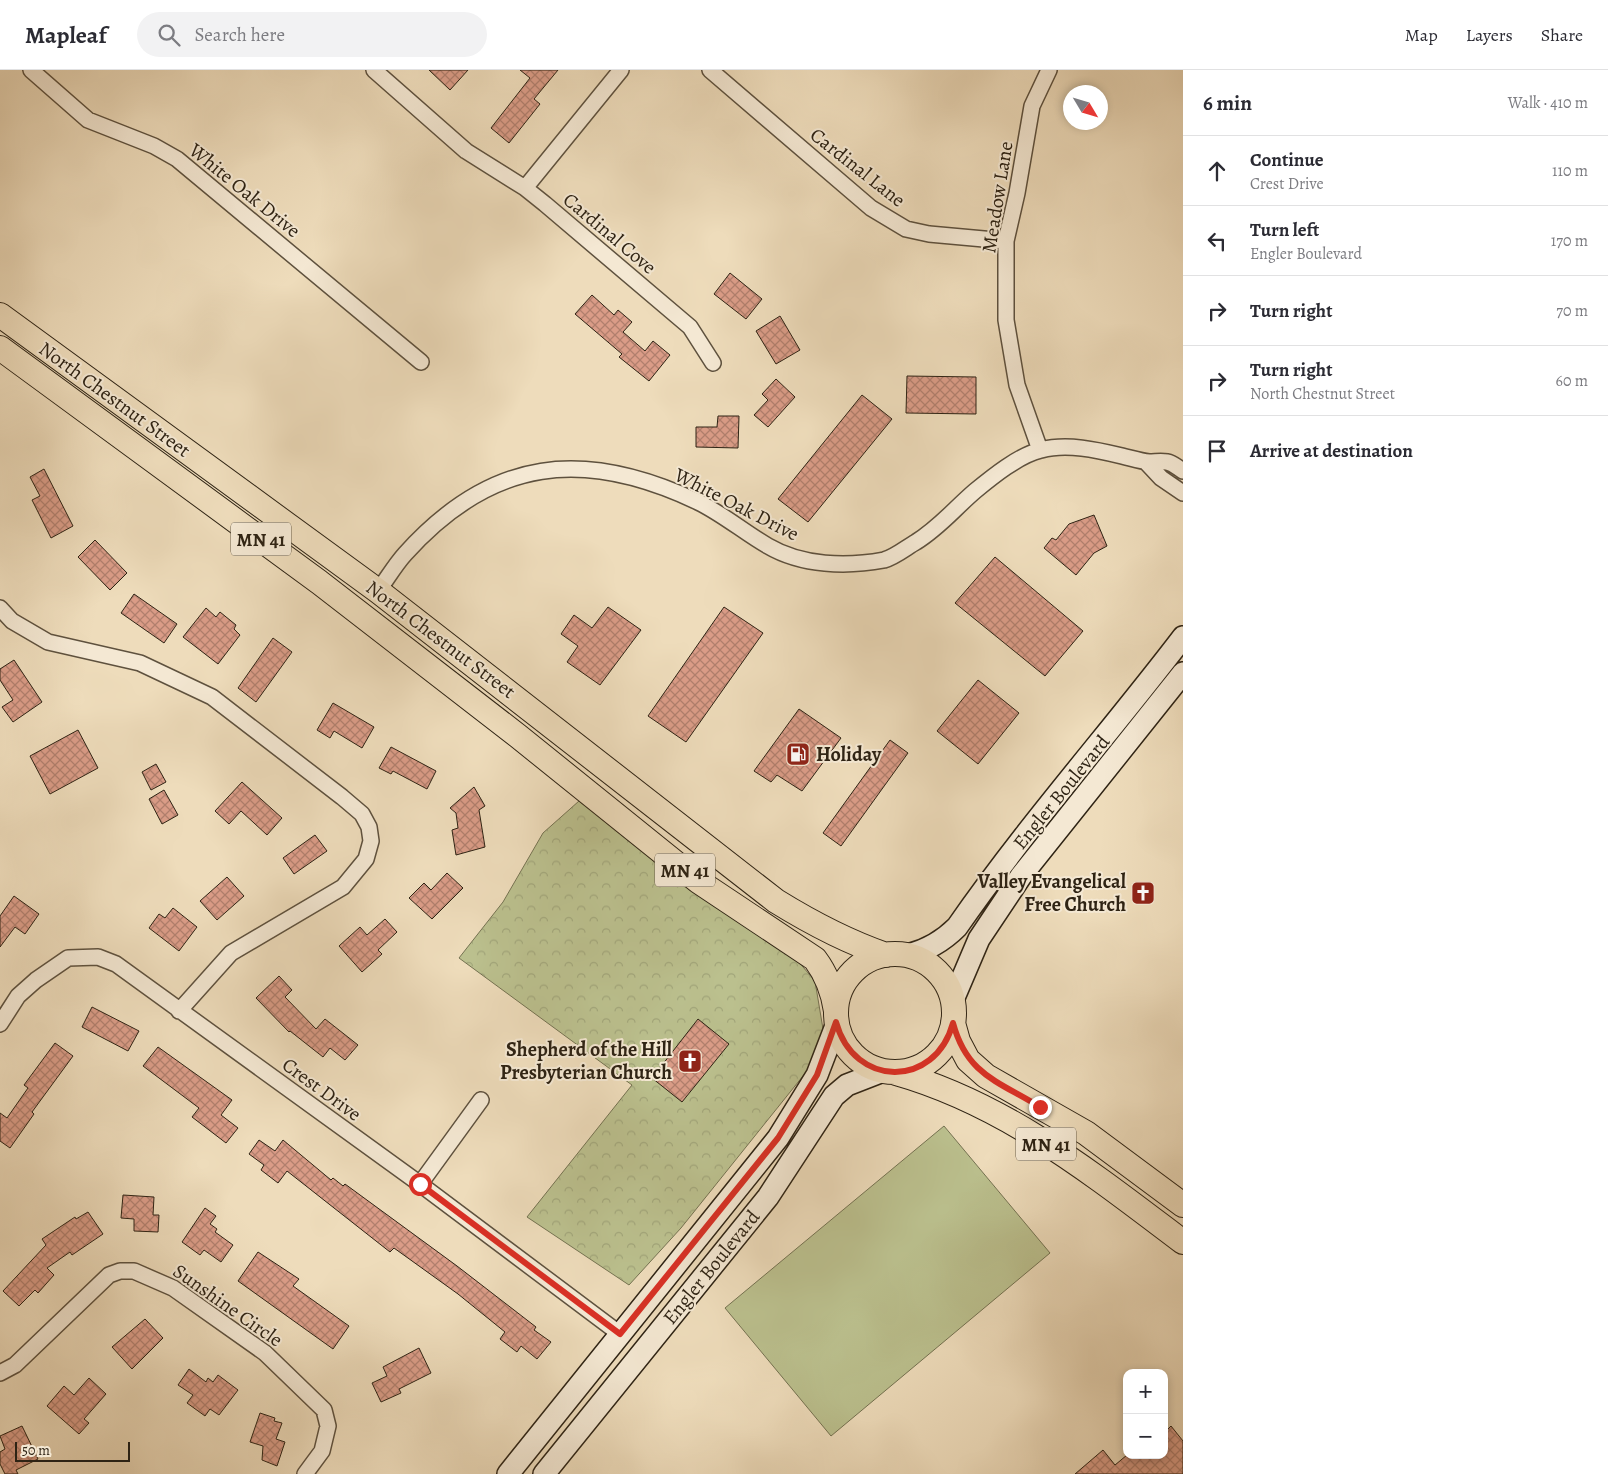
<!DOCTYPE html>
<html lang="en">
<head>
<meta charset="utf-8">
<style>
	body { margin:0; font-family:Alegreya,serif; background:#f2f2f3; color:#2b2b33 }
	.controls { position:absolute; right:15px; bottom:15px; display:grid; overflow:hidden; border-radius:10px; box-shadow:0 2px 8px #0003 }
	.controls button { width:45px; height:45px; display:grid; place-items:center; padding:0; border:0; border-bottom:1px solid #e1e1e2; background:#fff; color:#2b2b33; font:25px sans-serif }
	.compass { position:absolute; left:1063px; top:15px; width:45px; height:45px; border-radius:50%; background:#fff; box-shadow:0 2px 8px #0003; rotate:128deg }
	.scale { position:absolute; left:15px; bottom:12px; width:115px; box-sizing:border-box; padding-left:5px; border:2px solid #2e2314; border-top:0; font-size:14px; line-height:18px; white-space:nowrap; color:#2e2314; -webkit-text-stroke:4px #f4e8d3; paint-order:stroke }
	.stop { position:absolute; width:15px; height:15px; margin:-11px; border:4px solid #d93025; border-radius:50%; background:#fff }
	.stop.end { background:#d93025; border-color:#fff; box-shadow:0 1px 5px #0008 }
	.list { margin:0; padding:0; list-style:none }
	h2 { display:flex; justify-content:space-between; align-items:center; height:65px; margin:0; padding:0 20px; font-size:21px }
	h2 small { font-size:16px; font-weight:400; color:#7c7c81 }
	.list li { display:grid; grid-template-columns:32px 1fr auto; gap:15px; align-items:center; box-sizing:border-box; height:70px; padding:0 20px; border-top:1px solid #e1e1e2 }
	.list b { display:block; font-size:19px; white-space:nowrap }
	.list p { margin:0; font-size:16px; white-space:nowrap; color:#7c7c81 }
	.list em { font-size:16px; font-style:normal; color:#7c7c81 }
	.icon { flex:none; width:28px; height:28px; fill:none; stroke:currentColor; stroke-width:2; stroke-linecap:round; stroke-linejoin:round }
	.map { position:relative; flex:none; width:1183px; height:1404px; overflow:hidden }
	header { display:flex; align-items:center; gap:30px; box-sizing:border-box; height:70px; padding:0 25px; background:#fff; border-bottom:1px solid #e1e1e2 }
	header strong { font-size:24px }
	nav { display:flex; gap:28px; margin-inline-start:auto; font-size:18px }
	.search { width:350px; height:45px; background:#f2f2f3; display:flex; align-items:center; gap:12px; box-sizing:border-box; padding:0 18px; border-radius:28px; color:#7c7c81; font-size:19px }
	main { display:flex }
	aside { flex:1; background:#fff }
	.map>svg:first-child { display:block }
	.forest { fill:url(#forest-crowns); stroke:#747251 }
	.pitch { fill:#bbc08e; stroke:#747251 }
	.building { fill:url(#building-cross-hatch); stroke:#2e2314 }
	.lines { fill:none; stroke-linecap:round; stroke-linejoin:round }
	.minor-casing { stroke:#5e513e; stroke-width:18 }
	.secondary-casing { stroke:#2e2314; stroke-width:24 }
	.primary-casing { stroke:#2e2314; stroke-width:26 }
	.minor { stroke:#f4e8d3; stroke-width:15 }
	.secondary { stroke:#f4e8d3; stroke-width:21 }
	.primary { stroke:#eedcbb; stroke-width:24 }
	.route { stroke:#d93025; stroke-width:6 }
	.labels { text-anchor:middle; stroke-width:4; stroke-linejoin:round; paint-order:stroke }
	.shield { fill:#f4e8d3; stroke:#695e4d; stroke-width:1 }
	.shield-label { font-size:19px; font-weight:bold; fill:#2e2314 }
	.street-label { font-size:20px; fill:#2e2314; stroke:#f4e8d3 }
	.poi-label { font-size:20px; font-weight:bold; fill:#2e2314; stroke:#f4e8d3; text-anchor:end }
</style>
</head>
<body>
<header>
<strong>Mapleaf</strong>
<div class="search"><svg class="icon" aria-label="search" viewBox="0 0 24 24"><circle cx="10" cy="10" r="6"/><path d="M15 15l6 6"/></svg>Search here</div>
<nav><a>Map</a><a>Layers</a><a>Share</a></nav>
</header>
<main>
<div class="map">
<svg width="1183" height="1404" viewBox="0 0 1183 1404">
	<defs>
		<pattern id="forest-crowns" width="20" height="18" patternUnits="userSpaceOnUse" patternTransform="scale(1.25)"><rect width="20" height="18" fill="#bbc08e"/><path d="M2 6a3 3 0 1 1 6 0M12 15a3 3 0 1 1 6 0" fill="none" stroke="#a1a57a"/></pattern>
		<pattern id="building-cross-hatch" width="8" height="8" patternUnits="userSpaceOnUse" patternTransform="scale(1.25)"><rect width="8" height="8" fill="#da9c87"/><path d="M0 0l8 8M0 8l8-8" fill="none" stroke="#b17f6d"/></pattern>
	</defs>
	<rect width="100%" height="100%" fill="#eedcbb"/>
	<filter id="stains"><feTurbulence type="fractalNoise" baseFrequency=".004" numOctaves="4"/><feColorMatrix values="0 0 0 0 .2 0 0 0 0 .09 0 0 0 0 .02 0 0 0 .5 -.17"/></filter>
	<radialGradient id="worn" r=".72"><stop offset=".6" stop-color="#630" stop-opacity="0"/><stop offset="1" stop-color="#630" stop-opacity=".3"/></radialGradient>
	<path class="forest" d="M579,731L638,770L791,883L815,911L823,959L815,991L681,1158L629,1215L527,1147L632,1015L459,888L503,832L543,763Z"/>
	<path class="pitch" d="M944,1056L1050,1183L831,1366L725,1238Z"/>
	<path class="building" d="M429,0H468L450,20Z
		M520,0H558L534,29L540,34L509,73L491,58L530,8Z
		M730,203L762,229L746,249L714,224Z
		M592,225L614,245L618,240L632,252L623,262L645,281L653,271L670,285L649,311L619,287L622,284L575,244Z
		M780,246L800,280L776,294L756,261Z
		M907,306L976,307V344L906,343Z
		M776,309L795,327L768,357L754,345L768,330L762,324Z
		M862,325L892,349L808,452L778,429Z
		M718,346H739L738,378L696,377V357H717Z
		M44,399L73,456L51,468L32,430L40,426L30,407Z
		M1094,445L1107,476L1094,483L1076,505L1044,478L1052,468L1056,470L1069,454Z
		M95,470L127,503L110,520L78,487Z
		M995,487L1083,561L1045,606L955,533Z
		M134,524L177,554L164,573L121,543Z
		M608,537L641,560L600,615L567,592L578,576L561,564L574,545L592,558Z
		M724,537L763,563L686,672L648,646Z
		M206,538L216,547L220,542L236,555L234,559L240,565L218,594L183,567Z
		M273,568L292,582L256,632L238,618Z
		M14,590L42,632L13,652L2,637L13,630L0,610V599Z
		M978,610L1019,643L978,694L937,661Z
		M333,633L374,657L362,678L334,661L330,668L317,660Z
		M799,639L841,668L802,721L777,705L771,712L754,701Z
		M78,660L98,698L50,724L30,686Z
		M890,670L908,683L841,776L823,763Z
		M391,677L436,701L427,719L393,701L391,704L379,698Z
		M156,694L166,712L151,720L142,702Z
		M242,712L282,748L267,765L241,741L229,754L215,741Z
		M474,717L485,736L479,740L485,777L456,785L452,760L458,758L456,743L450,738Z
		M164,720L178,745L162,754L149,729Z
		M315,765L327,781L294,804L283,788Z
		M447,803L463,818L432,849L409,828L424,813L431,820Z
		M227,807L244,826L217,850L200,831Z
		M14,826L39,844L25,864L15,857L0,877V846Z
		M173,838L197,857L179,881L149,858L159,844L165,848Z
		M385,849L397,862L378,880L382,884L362,902L339,876L360,857L367,865Z
		M279,906L292,920L285,927L316,959L325,949L358,975L345,990L330,978L323,987L290,961L289,962L256,928Z
		M92,937L139,961L128,981L82,957Z
		M698,949L729,974L682,1032L652,1008Z
		M55,973L73,986L32,1042L34,1044L10,1078L0,1071V1043L7,1048L28,1018L24,1015Z
		M158,977L232,1030L221,1045L238,1058L226,1073L192,1047L199,1038L143,996Z
		M259,1070L275,1081L283,1070L331,1110L333,1108L343,1116L345,1114L457,1196L536,1257L534,1260L551,1272L537,1289L521,1276L517,1282L500,1269L505,1262L458,1224L394,1178L390,1182L287,1101L278,1113L261,1100L264,1095L249,1084Z
		M123,1125L154,1127L153,1145H159L158,1162L134,1161V1149L121,1148Z
		M205,1138L216,1146L210,1154L217,1159L215,1162L233,1175L221,1192L204,1180L200,1185L182,1172Z
		M88,1142L103,1164L72,1185L70,1182L47,1198L54,1205L38,1223L35,1220L19,1236L3,1221L46,1175L42,1169L75,1147L76,1149Z
		M258,1182L299,1209L293,1216L349,1256L333,1279L238,1211Z
		M145,1249L163,1268L132,1299L112,1277Z
		M419,1278L431,1303L399,1319L401,1323L381,1332L372,1313L387,1306L383,1297Z
		M189,1299L206,1312L208,1308L213,1312L218,1305L238,1320L219,1345L210,1339L205,1346L187,1333L193,1325L178,1315Z
		M89,1308L106,1324L84,1349L89,1353L79,1364L47,1336L64,1316L74,1325Z
		M260,1343L275,1348L274,1351L282,1353L276,1369L285,1372L277,1396L262,1390L263,1376L250,1372Z
		M22,1356L38,1389L16,1400L18,1404H5L0,1394V1382L5,1379L0,1366Z
		M1171,1356L1183,1371V1404H1075L1103,1380L1115,1395L1127,1385H1164V1363Z"/>
	<g class="lines">
		<g class="minor-casing">
			<path id="minor" d="M31,0L88,50L154,76L177,89L421,292
				M374,0L466,81L525,118L545,134L690,257L713,293
				M710,0L871,138L906,159L929,164L1006,171
				M525,118L621,0
				M1040,380L1017,315L1006,250V171L1017,123L1032,36L1049,0
				M1146,392L1161,408L1183,423
				M378,521C387,509 395,495 405,484C492,387 584,378 698,432C723,444 745,463 768,476C802,496 847,497 884,490C895,487 907,477 916,472C940,457 954,439 975,421C992,407 1019,385 1041,380C1067,373 1097,380 1122,386C1131,388 1140,391 1149,392C1155,392 1161,391 1167,392C1173,393 1178,398 1183,401
				M0,538L12,551L48,572L140,593L212,627L342,727L362,744L369,757L371,771L366,789L343,817L231,883L179,941
				M0,954L18,926L36,910L68,888L98,887L116,894L420,1114L620,1264
				M420,1114L481,1030
				M0,1303L15,1295L109,1205L120,1201H134L173,1218L265,1283L324,1340L328,1356L322,1381L305,1404"/>
		</g>
		<g class="secondary-casing">
			<path id="secondary" d="M908,885C928,880 943,871 957,857C1027,756 1109,664 1183,567
				M953,930L979,869L1021,806L1183,603
				M508,1404L778,1068L817,1005L837,953
				M544,1404L768,1127L834,1026L847,1015L883,1001"/>
		</g>
		<g class="primary-casing">
			<path id="primary" d="M0,245L378,521L776,831C810,852 848,872 886,885
				M0,278L319,512L518,666L698,811L815,889C827,905 833,921 836,941
				M836 943a59 59 0 1 1 118 0a59 59 0 1 1-118 0Z
				M953,953L958,971L968,990L986,1006L1086,1063L1183,1135
				M896,1003C1006,1034 1094,1105 1183,1172"/>
		</g>
		<use href="#minor" class="minor"/>
		<use href="#secondary" class="secondary"/>
		<use href="#primary" class="primary"/>
	</g>
	<g class="lines">
		<path class="route" d="M420,1114L620,1264L778,1068L817,1005L836,952C854,1018 935,1019 953,953C967,1005 998,1011 1040,1037"/>
	</g>
	<defs>
		<g id="fuel-square" transform="scale(1.25)"><rect x="-9" y="-9" width="18" height="18" rx="4" fill="#8f2418" stroke="#f4e8d3"/><path d="M-5.5-6h7V0h2V4h1.3V-2.5L3-4.5l.8-.8L6-3V5H2.5V1h-1V6h-7ZM-4.2-4.7v3.2H.2V-4.7Z" fill="#fff"/></g>
		<g id="church-square" transform="scale(1.25)"><rect x="-9" y="-9" width="18" height="18" rx="4" fill="#8f2418" stroke="#f4e8d3"/><path d="M-1.2-6h2.4v3.5h3.3v2.4h-3.3V6h-2.4V-.1h-3.3v-2.4h3.3Z" fill="#fff"/></g>
	</defs>
	<g fill-rule="evenodd">
		<use href="#fuel-square" x="798" y="684"/>
		<use href="#church-square" x="1143" y="823"/>
		<use href="#church-square" x="690" y="991"/>
	</g>
	<g class="labels">
		<g class="shield">
			<rect x="231" y="452.5" width="60" height="33" rx="4"/>
			<rect x="655" y="783.5" width="60" height="33" rx="4"/>
			<rect x="1016" y="1057.5" width="60" height="33" rx="4"/>
		</g>
		<g class="shield-label">
			<text x="261" y="476">MN 41</text>
			<text x="685" y="807">MN 41</text>
			<text x="1046" y="1081">MN 41</text>
		</g>
		<g class="street-label">
			<text transform="translate(858 97) rotate(38)" y="7">Cardinal Lane</text>
			<text transform="translate(245 120) rotate(39)" y="7">White Oak Drive</text>
			<text transform="translate(997 127) rotate(-81)" y="7">Meadow Lane</text>
			<text transform="translate(610 163) rotate(40)" y="7">Cardinal Cove</text>
			<text transform="translate(115 329) rotate(36)" y="7">North Chestnut Street</text>
			<text transform="translate(737 434) rotate(27)" y="7">White Oak Drive</text>
			<text transform="translate(441 569) rotate(37)" y="7">North Chestnut Street</text>
			<text transform="translate(1061 722) rotate(-51)" y="7">Engler Boulevard</text>
			<text transform="translate(322 1019) rotate(36)" y="7">Crest Drive</text>
			<text transform="translate(711 1197) rotate(-51)" y="7">Engler Boulevard</text>
			<text transform="translate(228 1235) rotate(35)" y="7">Sunshine Circle</text>
		</g>
		<g class="poi-label">
			<text x="816" y="691" text-anchor="start">Holiday</text>
			<text x="1126" y="818">Valley Evangelical<tspan x="1126" dy="23">Free Church</tspan></text>
			<text x="672" y="986">Shepherd of the Hill<tspan x="672" dy="23">Presbyterian Church</tspan></text>
		</g>
	</g>
	<rect width="100%" height="100%" filter="url(#stains)"/>
	<rect width="100%" height="100%" fill="url(#worn)"/>
</svg>
<div class="controls">
<button>+</button>
<button>−</button>
</div>
<svg class="compass" viewBox="-18 -18 36 36"><path d="M0-13l5 13h-10z" fill="#e53935"/><path d="M0 13l5-13h-10z" fill="#7c7c81"/></svg>
<div class="scale">50 m</div>
<div class="stop" style="left:420px;top:1114px"></div>
<div class="stop end" style="left:1040px;top:1037px"></div>
</div>
<aside>
<h2>6 min<small>Walk · 410 m</small></h2>
<ul class="list">
<li><svg class="icon" aria-label="ahead" viewBox="0 0 24 24"><path d="M12 20V5M6 11l6-6 6 6"/></svg><div><b>Continue</b><p>Crest Drive</p></div><em>110 m</em></li>
<li><svg class="icon" aria-label="left" viewBox="0 0 24 24"><path d="M17 20v-9H6M10 6l-5 5 5 5"/></svg><div><b>Turn left</b><p>Engler Boulevard</p></div><em>170 m</em></li>
<li><svg class="icon" aria-label="right" viewBox="0 0 24 24"><path d="M7 20v-9h11M14 6l5 5-5 5"/></svg><div><b>Turn right</b></div><em>70 m</em></li>
<li><svg class="icon" aria-label="right" viewBox="0 0 24 24"><path d="M7 20v-9h11M14 6l5 5-5 5"/></svg><div><b>Turn right</b><p>North Chestnut Street</p></div><em>60 m</em></li>
<li><svg class="icon" aria-label="arrive" viewBox="0 0 24 24"><path d="M6 21V4h12l-3 4 3 4H6"/></svg><div><b>Arrive at destination</b></div></li>
</ul>
</aside>
</main>
</body>
</html>
